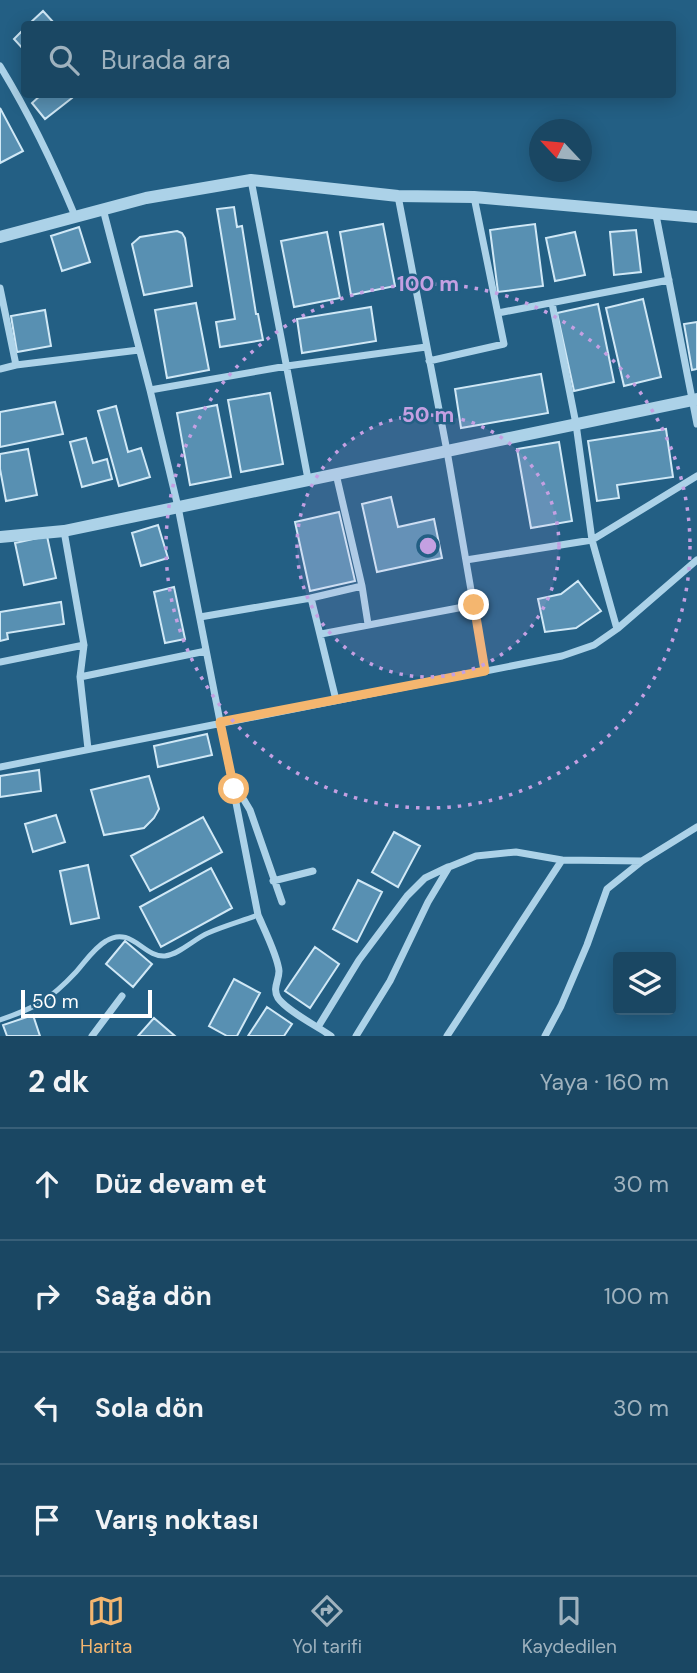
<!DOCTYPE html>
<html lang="tr">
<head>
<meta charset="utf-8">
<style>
	body { margin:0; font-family:"DM Sans",sans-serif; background:#27516c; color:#f1f3f6 }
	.controls { position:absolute; right:21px; bottom:21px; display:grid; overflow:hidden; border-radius:7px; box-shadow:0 4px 18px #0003 }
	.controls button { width:63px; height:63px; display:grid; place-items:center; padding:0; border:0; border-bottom:2px solid #385f78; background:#1a4763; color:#f1f3f6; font:35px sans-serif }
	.compass { position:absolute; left:529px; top:119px; width:63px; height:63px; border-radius:50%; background:#1a4763; box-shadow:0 4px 18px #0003; rotate:296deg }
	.scale { position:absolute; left:21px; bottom:18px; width:131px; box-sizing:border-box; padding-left:7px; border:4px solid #fff; border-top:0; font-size:19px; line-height:24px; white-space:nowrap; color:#fff; -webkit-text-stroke:5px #235f84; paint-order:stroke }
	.stop { position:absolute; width:21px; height:21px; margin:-16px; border:5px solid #f4b66f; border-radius:50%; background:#fff }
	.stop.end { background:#f4b66f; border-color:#fff; box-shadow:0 2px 7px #0008 }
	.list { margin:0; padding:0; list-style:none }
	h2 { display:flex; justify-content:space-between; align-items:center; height:91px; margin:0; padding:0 28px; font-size:30px }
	h2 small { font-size:23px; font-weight:400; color:#9fb2be }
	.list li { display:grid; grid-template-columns:46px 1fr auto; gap:21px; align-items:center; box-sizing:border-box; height:112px; padding:0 28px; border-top:2px solid #385f78 }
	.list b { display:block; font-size:26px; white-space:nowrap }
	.list em { font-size:23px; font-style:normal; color:#9fb2be }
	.icon { flex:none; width:38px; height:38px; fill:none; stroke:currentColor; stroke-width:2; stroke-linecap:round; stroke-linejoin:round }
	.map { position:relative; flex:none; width:697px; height:1036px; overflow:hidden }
	.search { position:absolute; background:#1a4763; box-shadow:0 4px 18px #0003; left:21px; right:21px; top:21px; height:77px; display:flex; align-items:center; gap:18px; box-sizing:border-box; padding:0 24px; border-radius:7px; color:#9fb2be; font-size:26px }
	.sheet { height:539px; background:#1a4763 }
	nav { display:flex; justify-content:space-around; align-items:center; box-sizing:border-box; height:98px; border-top:2px solid #385f78; background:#1a4763; font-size:19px; color:#9fb2be }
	nav a { display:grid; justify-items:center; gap:4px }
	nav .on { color:#f4b66f }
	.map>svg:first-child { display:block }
	.building { fill:#5890b2; stroke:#d0e8f6; stroke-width:2 }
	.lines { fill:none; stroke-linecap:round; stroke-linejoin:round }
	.service { stroke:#acd2e8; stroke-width:5 }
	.minor { stroke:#acd2e8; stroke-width:7 }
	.tertiary { stroke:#acd2e8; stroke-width:12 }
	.route { stroke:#f4b66f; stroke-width:9 }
	.ring { fill:none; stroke:#c4a0e2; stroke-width:3.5; stroke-dasharray:3.5 7 }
	.centre { fill:#c4a0e2; stroke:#235f84; stroke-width:3.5 }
	.ring-label { font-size:21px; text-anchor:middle; font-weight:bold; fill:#c4a0e2; stroke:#235f84; stroke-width:5; stroke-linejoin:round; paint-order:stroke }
</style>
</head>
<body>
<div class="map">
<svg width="697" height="1036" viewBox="0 0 697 1036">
	<rect width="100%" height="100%" fill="#235f84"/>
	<path class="building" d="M43,11L54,23L53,24H29Z
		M24,29V50L14,39Z
		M42,94H70L72,98L45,119L32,103Z
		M0,108L23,151L0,163Z
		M234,207L237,227L242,226L256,314H258L263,340L220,347L216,322L235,319L217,209Z
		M383,224L395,286L351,295L340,232Z
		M535,224L543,286L498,292L490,230Z
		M79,227L90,262L62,271L51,236Z
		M636,230L641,272L614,275L610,232Z
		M177,231L182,233L185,238L192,286L144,295L132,244L140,237Z
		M327,232L340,298L294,307L281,241Z
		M575,232L585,275L555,281L546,238Z
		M643,299L661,377L624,386L606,308Z
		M196,303L209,370L167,378L155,310Z
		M598,304L614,382L574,391L557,313Z
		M371,307L376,341L302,353L297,319Z
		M45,310L51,346L17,352L11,316Z
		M697,322V369L692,370L684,324Z
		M541,374L548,413L461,428L455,389Z
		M270,393L283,464L241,472L228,400Z
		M55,402L63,434L0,447V412Z
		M217,405L231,477L190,485L177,413Z
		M116,406L128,452L141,448L150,477L119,486L98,411Z
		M666,429L673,477L617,485L619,498L597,501L588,441Z
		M86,438L93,463L107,459L112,479L82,487L70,442Z
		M559,442L572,521L531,528L517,449Z
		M28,449L37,495L6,501L0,469V454Z
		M391,497L398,527L434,519L442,558L377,572L362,504Z
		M339,512L355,581L310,591L295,522Z
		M158,525L168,558L141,566L132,533Z
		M47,536L56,578L24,585L15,543Z
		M578,581L601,611L576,628L545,632L538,599L561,594Z
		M174,587L185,639L165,643L154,592Z
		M61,602L64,624L7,633L8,639L0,641V612Z
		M207,734L212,755L158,767L154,746Z
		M39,770L41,791L0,797V776Z
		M149,776L159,809L154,818L144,828L104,835L91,790Z
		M56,815L65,842L33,852L25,824Z
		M203,817L222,852L150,891L131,856Z
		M394,832L420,846L398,887L372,872Z
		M88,865L99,918L71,924L60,871Z
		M211,868L232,908L161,947L140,907Z
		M358,880L382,892L357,942L333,929Z
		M125,941L152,964L133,987L106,964Z
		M315,947L339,964L310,1008L285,991Z
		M234,979L260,993L237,1036H227L209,1026Z
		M267,1007L292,1024L284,1036H248Z
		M33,1015L40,1036H7L3,1025Z
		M154,1018L175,1036H138Z"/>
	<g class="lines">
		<path class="service" d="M0,1020C35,1008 50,1000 76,972C85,962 94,948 106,941C131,925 144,958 165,956C180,954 194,939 208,933C224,926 242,921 258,915"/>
		<path class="minor" d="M0,66C30,115 53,163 75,216
			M251,180L308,479
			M398,196L447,451L485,671
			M103,209L150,390L178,507L258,915C264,929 278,957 279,971C279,981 272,988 278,998C287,1011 317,1026 331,1036
			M656,215L697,424
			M0,288L16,365
			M552,303L576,424L592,540L617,629
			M498,313L669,280
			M429,361L504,344L474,197
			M0,369L16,365L139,350
			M150,390L287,366L426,347
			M336,474L362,586L368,624
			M64,531L84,645L80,677L88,749
			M466,560L592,540L697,476
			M311,598L336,700
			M200,617L311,598L362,586
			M321,634L474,605
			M0,662L84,645
			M80,677L206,651
			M0,767L562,656L594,645L617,629L697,560
			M234,789L244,800L250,810L282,902
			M273,881L313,871
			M318,1027L359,960L407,896L425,878L448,867
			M92,1036L122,996
			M356,1036L390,981L428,902L449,867L476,856L516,852L562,860
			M447,1036L562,860L642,861
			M545,1036L561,1006L587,945L607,889L642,861L697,827"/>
		<path class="tertiary" d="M0,237L146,198L251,180L398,196L474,197L697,217
			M0,537L64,531L697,399"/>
	</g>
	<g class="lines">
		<path class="route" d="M234,789L220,722L485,671L474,605"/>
	</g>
	<circle cx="428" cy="546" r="131" fill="#c4a0e2" fill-opacity=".12"/>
	<g class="ring">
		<circle cx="428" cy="546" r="131"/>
		<circle cx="428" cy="546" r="262"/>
	</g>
	<circle cx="428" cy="546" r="10" class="centre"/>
	<g class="ring-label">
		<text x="428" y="291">100 m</text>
		<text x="428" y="422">50 m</text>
	</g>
</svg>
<div class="controls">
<button><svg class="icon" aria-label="layers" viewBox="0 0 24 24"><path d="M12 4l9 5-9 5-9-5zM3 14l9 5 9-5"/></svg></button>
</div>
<svg class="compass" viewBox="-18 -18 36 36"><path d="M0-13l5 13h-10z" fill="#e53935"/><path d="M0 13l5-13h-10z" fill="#9fb2be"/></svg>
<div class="scale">50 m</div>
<div class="stop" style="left:234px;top:789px"></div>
<div class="stop end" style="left:474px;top:605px"></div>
<div class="search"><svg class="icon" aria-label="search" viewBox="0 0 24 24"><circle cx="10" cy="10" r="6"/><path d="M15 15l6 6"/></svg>Burada ara</div>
</div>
<section class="sheet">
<h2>2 dk<small>Yaya · 160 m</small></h2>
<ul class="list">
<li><svg class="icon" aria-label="ahead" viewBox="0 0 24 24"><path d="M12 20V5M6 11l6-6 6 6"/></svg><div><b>Düz devam et</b></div><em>30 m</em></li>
<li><svg class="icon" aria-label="right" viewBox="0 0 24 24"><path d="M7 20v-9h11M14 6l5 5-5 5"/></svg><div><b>Sağa dön</b></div><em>100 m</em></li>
<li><svg class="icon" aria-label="left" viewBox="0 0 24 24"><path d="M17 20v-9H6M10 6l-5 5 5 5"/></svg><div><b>Sola dön</b></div><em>30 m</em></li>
<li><svg class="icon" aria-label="arrive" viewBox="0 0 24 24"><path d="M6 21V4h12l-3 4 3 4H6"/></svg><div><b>Varış noktası</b></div></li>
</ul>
</section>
<nav>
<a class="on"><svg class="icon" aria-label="map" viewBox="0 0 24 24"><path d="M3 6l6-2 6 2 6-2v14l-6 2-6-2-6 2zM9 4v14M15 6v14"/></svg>Harita</a>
<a><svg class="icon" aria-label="directions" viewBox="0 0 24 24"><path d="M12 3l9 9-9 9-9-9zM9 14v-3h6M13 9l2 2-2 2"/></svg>Yol tarifi</a>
<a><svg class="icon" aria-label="saved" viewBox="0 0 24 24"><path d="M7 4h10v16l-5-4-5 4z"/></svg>Kaydedilen</a>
</nav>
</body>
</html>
